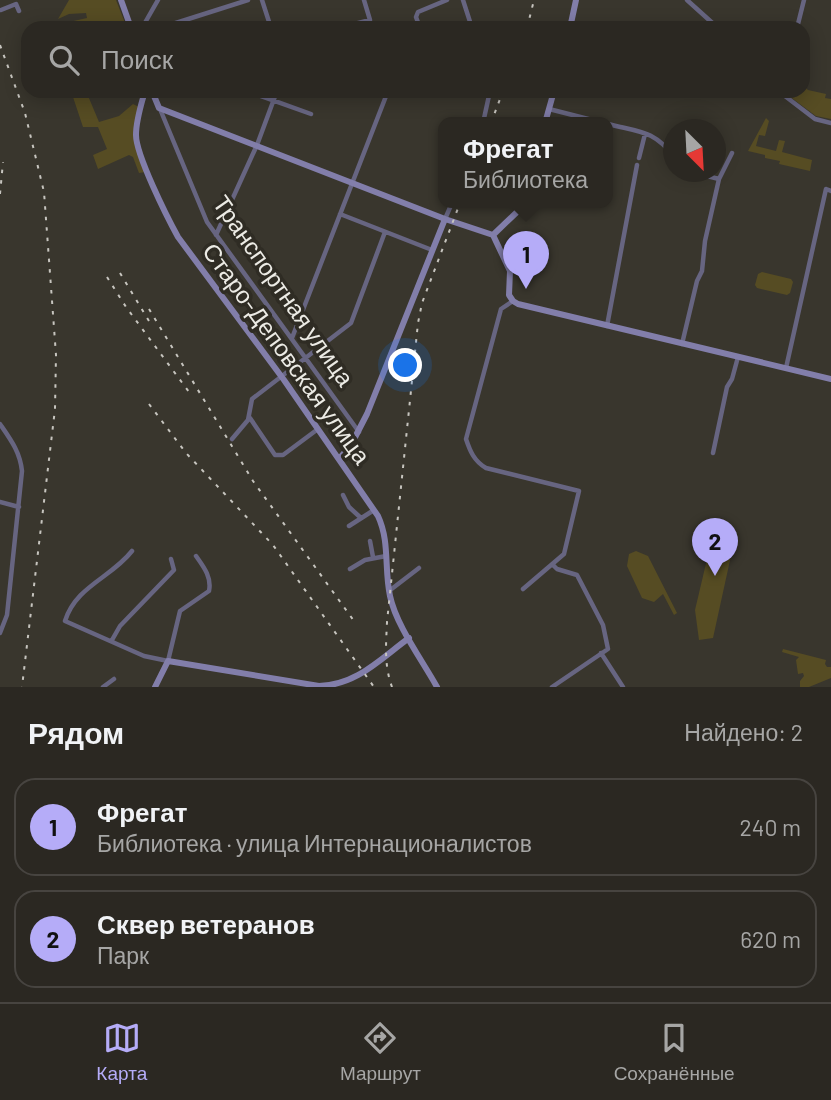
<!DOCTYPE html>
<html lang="ru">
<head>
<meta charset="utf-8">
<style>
	body { margin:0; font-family:Barlow,sans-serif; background:#33302a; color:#f1f3f6 }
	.compass { position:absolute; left:663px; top:119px; width:63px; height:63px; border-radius:50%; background:#2b2822; box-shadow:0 4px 18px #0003; rotate:156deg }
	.you { position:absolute; left:406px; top:366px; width:24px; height:24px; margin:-18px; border:5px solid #fff; border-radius:50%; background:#1a73e8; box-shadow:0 0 0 10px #1a73e833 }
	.badge { display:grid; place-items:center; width:46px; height:46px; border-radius:50%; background:#b5acf8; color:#111; font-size:23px; font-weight:700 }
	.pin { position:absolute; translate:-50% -58px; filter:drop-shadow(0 2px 4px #0008) }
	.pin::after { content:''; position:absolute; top:37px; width:24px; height:21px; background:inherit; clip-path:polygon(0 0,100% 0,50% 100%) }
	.popup { position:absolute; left:438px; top:117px; width:175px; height:91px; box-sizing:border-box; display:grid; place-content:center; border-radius:14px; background:#2b2822; filter:drop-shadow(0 2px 5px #0005); font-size:23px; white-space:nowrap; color:#a6a6a5 }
	.popup b { font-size:26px; color:#f1f3f6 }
	.popup::after { content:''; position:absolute; left:50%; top:100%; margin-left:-14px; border:14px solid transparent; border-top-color:#2b2822 }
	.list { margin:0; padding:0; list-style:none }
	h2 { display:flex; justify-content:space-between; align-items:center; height:91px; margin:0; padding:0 28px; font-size:30px }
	h2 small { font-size:23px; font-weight:400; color:#a6a6a5 }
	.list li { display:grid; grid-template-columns:46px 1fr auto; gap:21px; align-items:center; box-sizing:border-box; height:98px; margin:0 14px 14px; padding:0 14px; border:2px solid #474440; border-radius:21px }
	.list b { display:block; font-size:26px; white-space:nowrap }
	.list p { margin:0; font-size:23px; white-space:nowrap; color:#a6a6a5 }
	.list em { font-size:23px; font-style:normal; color:#a6a6a5 }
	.icon { flex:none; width:38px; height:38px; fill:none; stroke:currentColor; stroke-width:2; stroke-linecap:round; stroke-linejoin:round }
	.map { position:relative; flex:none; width:831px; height:687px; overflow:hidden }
	.search { position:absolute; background:#2b2822; box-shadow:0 4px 18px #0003; left:21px; right:21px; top:21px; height:77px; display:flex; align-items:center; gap:18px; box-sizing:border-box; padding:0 24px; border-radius:21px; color:#a6a6a5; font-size:26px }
	.sheet { height:315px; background:#2b2822 }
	nav { display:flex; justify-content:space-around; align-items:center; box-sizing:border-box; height:98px; border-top:2px solid #474440; background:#2b2822; font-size:19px; color:#a6a6a5 }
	nav a { display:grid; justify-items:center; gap:4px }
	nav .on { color:#b5acf8 }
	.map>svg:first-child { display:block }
	.green { fill:#564c23 }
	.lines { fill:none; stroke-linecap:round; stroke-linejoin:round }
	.street { stroke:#676581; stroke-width:4.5 }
	.secondary { stroke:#827eaa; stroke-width:6 }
	.rail { stroke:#c7c5bf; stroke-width:2; stroke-dasharray:3.5 7; stroke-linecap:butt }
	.labels { text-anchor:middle; stroke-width:7; stroke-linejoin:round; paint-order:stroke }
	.street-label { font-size:24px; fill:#ecebe5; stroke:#2f2c24 }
</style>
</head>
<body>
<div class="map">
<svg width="831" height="687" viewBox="0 0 831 687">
	<rect width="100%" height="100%" fill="#39362d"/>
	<path class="green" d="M69,0H116L127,28H56L69,22L87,18L86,13L69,14L58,19Z
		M803,85L808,90L826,94L825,98L831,99V119L816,116L785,93V91H803Z
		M71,91H86L99,122L119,116L133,104L139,107L134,134L146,172L139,173L133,157L129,155L98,169L93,155L107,149L98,127H83Z
		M766,118L769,121L765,136L759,135L756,146L776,151L779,140L785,141L782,152L812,160L810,171L779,164L780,161L765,158V155L748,151Z
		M762,272L791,279L793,282L790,293L787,295L757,288L755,285L758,274Z
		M712,538L734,542L713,638L699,640L695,610Z
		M636,551L648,556L677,613L674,615L663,594L654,602L642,598L627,566L629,554Z
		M783,649L826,660L825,664L827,667H831V678L809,687H800V681L804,676L803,673L798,674L796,660L799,657L782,652Z"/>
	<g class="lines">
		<path class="street" d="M262,0L271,28
			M463,0L472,28
			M687,0L718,28
			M1,10L16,4L19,11
			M142,28L158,0
			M160,28L248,0
			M339,28L370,20L364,0
			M420,28L416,17L418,12L447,0
			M797,28L804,0
			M247,91L311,114
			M448,91L489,95
			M782,91L781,93L815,119L831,123
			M160,109L207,222L359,432
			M549,109L604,123
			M483,123L490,91
			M608,124C639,132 654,130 674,157
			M639,158L645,134
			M691,172L719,179
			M340,214L432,250
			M445,219L452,203
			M216,235L257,145L277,91
			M513,301L501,309L466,439C470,451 474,461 486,468L579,491L564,554L523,589
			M607,326L637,165
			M292,338L388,91
			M682,344L697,281L702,271L705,241L719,179L732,153
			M786,368L826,189L831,191
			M250,418L275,455H283L318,429
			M0,424C11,440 20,452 22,471L7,615L0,633
			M232,439L248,420L252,399L351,323L385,232
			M713,453L727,387L732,379L738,357
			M343,495L349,507L361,518
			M0,502L19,507
			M349,526L374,510
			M370,541L373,557
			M132,551C111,578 76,586 65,621L144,656L168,661L180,611L209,591C212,577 203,566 196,556
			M350,569L365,560L386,556
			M389,591L419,568
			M112,640L120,626L174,570L171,559
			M601,653L623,687
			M103,687L114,679
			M552,687L608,649L603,625L577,575L557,569L553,565"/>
		<path class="secondary" d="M121,0L131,28
			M570,28L576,0
			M145,91C141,105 136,120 136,135C136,155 167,217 178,237L284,380L378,516C390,542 384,568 390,596C396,625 422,660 437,687
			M152,91L159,108L445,219L493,235L510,271L509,295L513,301L518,304L831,379
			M545,123L554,91
			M493,235L517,212L523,203
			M339,459L351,445L367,414L445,219
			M155,687L168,661L319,686C357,685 380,659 409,638"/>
		<path class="rail" d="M527,28L534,0
			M0,45L25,113L44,192L56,355L55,409L22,687
			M491,123L503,91
			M0,194L3,162
			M120,273L149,321
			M107,277L126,307L189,392
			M149,309L253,481L354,621
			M149,404L186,453L273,545L374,687
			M392,687C384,665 386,645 387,622L418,323L422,303L460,203"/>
	</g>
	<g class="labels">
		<g class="street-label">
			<text transform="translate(283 291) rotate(55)" y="8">Транспортная улица</text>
			<text transform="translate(286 354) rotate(54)" y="8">Старо-Деповская улица</text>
		</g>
	</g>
</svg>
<svg class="compass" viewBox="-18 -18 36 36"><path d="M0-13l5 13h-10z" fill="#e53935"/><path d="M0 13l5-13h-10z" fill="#a6a6a5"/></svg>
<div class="you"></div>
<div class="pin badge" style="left:526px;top:289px">1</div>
<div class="popup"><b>Фрегат</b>Библиотека</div>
<div class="pin badge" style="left:715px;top:576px">2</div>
<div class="search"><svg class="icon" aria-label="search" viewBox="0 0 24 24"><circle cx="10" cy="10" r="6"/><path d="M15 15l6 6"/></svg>Поиск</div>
</div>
<section class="sheet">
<h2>Рядом<small>Найдено: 2</small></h2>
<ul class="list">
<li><span class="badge">1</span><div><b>Фрегат</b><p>Библиотека · улица Интернационалистов</p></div><em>240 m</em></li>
<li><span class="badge">2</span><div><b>Сквер ветеранов</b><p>Парк</p></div><em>620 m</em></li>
</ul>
</section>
<nav>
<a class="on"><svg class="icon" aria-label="map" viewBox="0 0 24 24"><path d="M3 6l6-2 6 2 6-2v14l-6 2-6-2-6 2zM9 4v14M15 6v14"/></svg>Карта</a>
<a><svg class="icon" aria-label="directions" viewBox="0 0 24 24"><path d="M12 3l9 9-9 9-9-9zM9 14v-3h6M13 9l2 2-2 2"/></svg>Маршрут</a>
<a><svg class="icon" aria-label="saved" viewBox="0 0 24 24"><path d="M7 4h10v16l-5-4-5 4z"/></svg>Сохранённые</a>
</nav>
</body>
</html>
